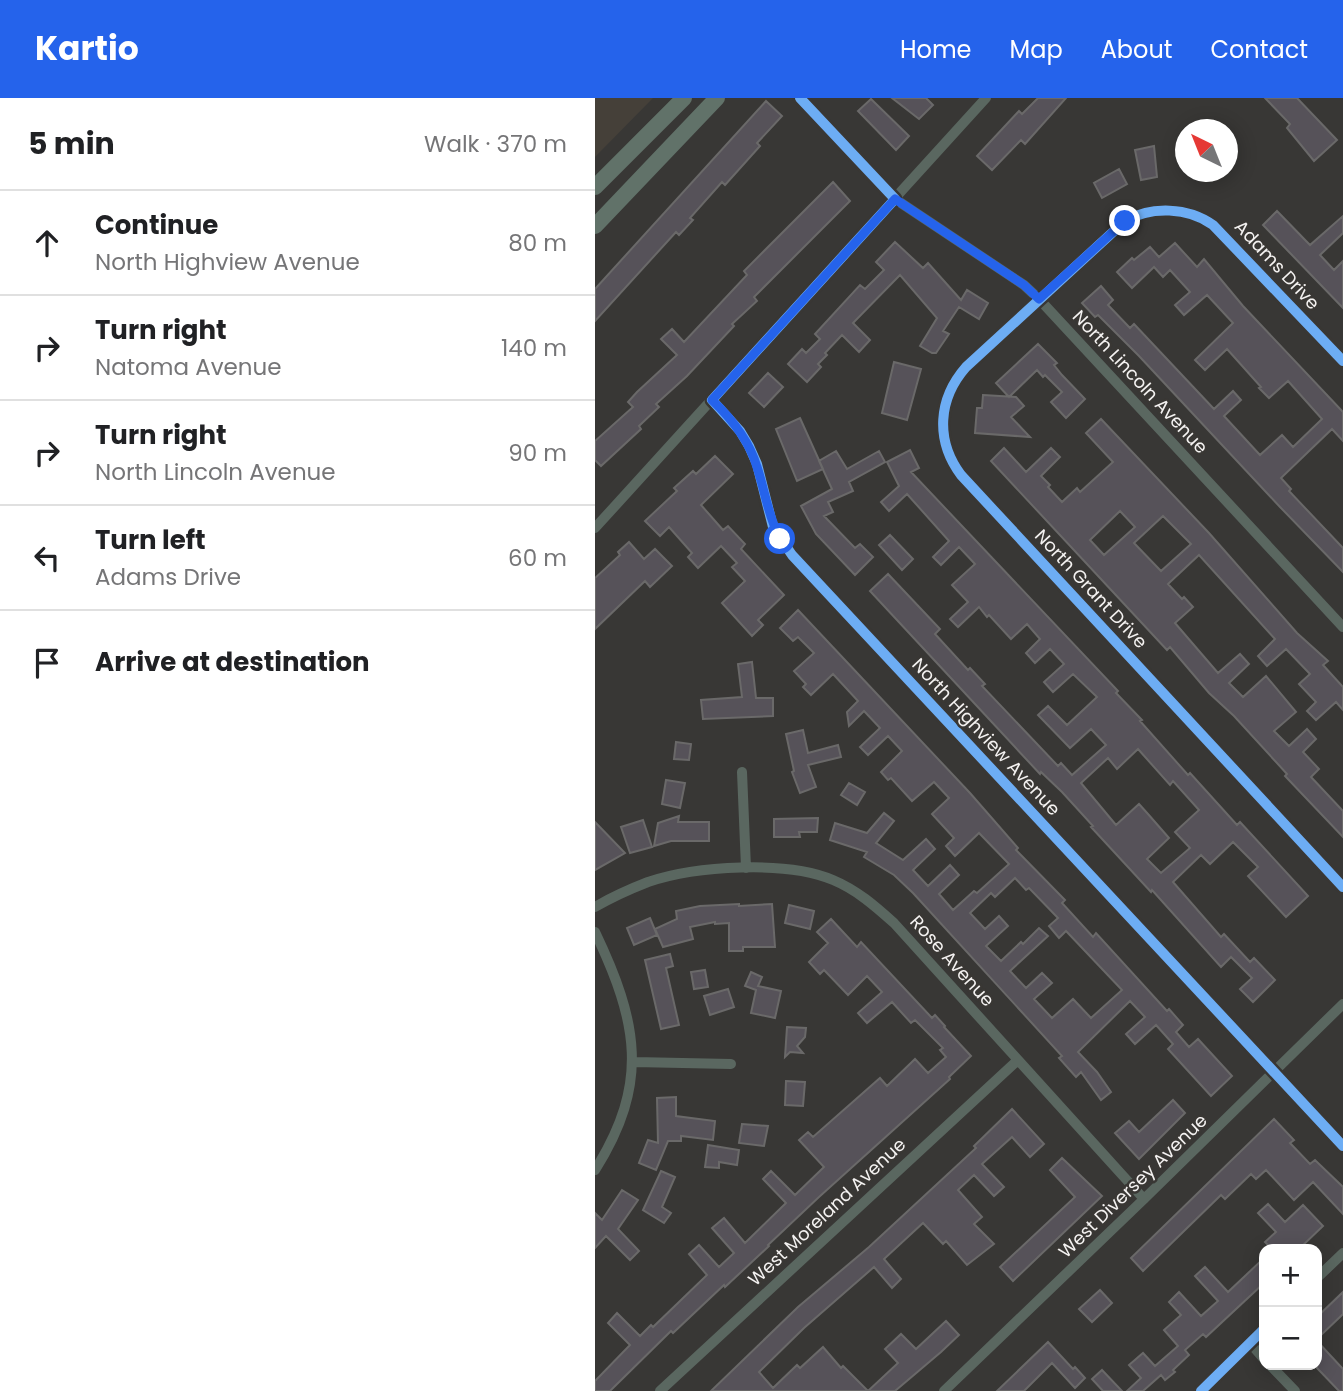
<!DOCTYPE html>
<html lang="en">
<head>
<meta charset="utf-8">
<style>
	body { margin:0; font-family:Poppins,sans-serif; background:#f6f6f6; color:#202124 }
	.controls { position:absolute; right:21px; bottom:21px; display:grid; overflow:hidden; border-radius:14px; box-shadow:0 4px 18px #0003 }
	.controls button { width:63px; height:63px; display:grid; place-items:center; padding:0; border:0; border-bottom:2px solid #e0e0e0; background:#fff; color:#202124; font:35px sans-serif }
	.compass { position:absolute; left:580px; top:21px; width:63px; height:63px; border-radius:50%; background:#fff; box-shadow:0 4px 18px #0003; rotate:317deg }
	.stop { position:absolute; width:21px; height:21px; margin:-16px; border:5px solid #2563eb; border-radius:50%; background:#fff }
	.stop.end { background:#2563eb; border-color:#fff; box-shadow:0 2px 7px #0008 }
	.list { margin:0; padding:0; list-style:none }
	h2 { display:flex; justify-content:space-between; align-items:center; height:91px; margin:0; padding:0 28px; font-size:30px }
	h2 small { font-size:23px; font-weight:400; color:#757577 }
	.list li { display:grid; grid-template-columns:46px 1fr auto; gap:21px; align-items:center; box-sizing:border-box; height:105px; padding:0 28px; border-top:2px solid #e0e0e0 }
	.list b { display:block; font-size:26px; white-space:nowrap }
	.list p { margin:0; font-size:23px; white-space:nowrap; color:#757577 }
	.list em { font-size:23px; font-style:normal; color:#757577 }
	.icon { flex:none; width:38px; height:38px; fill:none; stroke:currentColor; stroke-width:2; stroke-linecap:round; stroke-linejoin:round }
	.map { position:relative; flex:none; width:748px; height:1293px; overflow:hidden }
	header { display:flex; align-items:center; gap:42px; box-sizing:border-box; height:98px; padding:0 35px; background:#2563eb; color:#fff }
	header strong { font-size:33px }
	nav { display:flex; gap:38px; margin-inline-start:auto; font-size:24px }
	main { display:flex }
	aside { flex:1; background:#fff }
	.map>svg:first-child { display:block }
	.built { fill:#454039 }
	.building { fill:#565259; stroke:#6a6969; stroke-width:2; fill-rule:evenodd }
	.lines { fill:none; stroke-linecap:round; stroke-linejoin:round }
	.street { stroke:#5a6760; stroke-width:10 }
	.secondary { stroke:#617269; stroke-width:16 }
	.cycleway-casing { stroke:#393734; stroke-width:15 }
	.cycleway { stroke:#6dadf4; stroke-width:10 }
	.route { stroke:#2563eb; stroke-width:9 }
	.labels { text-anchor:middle; stroke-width:5; stroke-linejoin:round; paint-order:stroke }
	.street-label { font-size:18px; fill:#f4f2f1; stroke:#393734 }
</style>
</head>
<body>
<header>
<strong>Kartio</strong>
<nav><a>Home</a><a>Map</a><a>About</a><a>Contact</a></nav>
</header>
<main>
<aside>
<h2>5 min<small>Walk · 370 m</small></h2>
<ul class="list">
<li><svg class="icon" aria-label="ahead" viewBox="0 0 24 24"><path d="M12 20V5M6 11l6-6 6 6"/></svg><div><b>Continue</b><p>North Highview Avenue</p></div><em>80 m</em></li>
<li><svg class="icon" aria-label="right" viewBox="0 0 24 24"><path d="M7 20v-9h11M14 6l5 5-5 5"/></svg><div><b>Turn right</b><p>Natoma Avenue</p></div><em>140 m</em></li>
<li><svg class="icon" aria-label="right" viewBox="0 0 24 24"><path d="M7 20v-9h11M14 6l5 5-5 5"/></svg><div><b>Turn right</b><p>North Lincoln Avenue</p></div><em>90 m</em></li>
<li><svg class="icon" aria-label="left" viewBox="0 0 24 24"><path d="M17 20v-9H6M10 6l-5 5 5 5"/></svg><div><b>Turn left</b><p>Adams Drive</p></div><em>60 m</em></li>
<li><svg class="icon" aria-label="arrive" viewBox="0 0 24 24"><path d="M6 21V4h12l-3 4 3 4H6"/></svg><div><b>Arrive at destination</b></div></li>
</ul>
</aside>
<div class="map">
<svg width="748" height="1293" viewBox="0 0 748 1293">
	<rect width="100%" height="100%" fill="#383735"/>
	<path class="built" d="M0,0H58L0,59Z"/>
	<path class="building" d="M297,0H331L338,7L324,21Z
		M443,0H471L430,46L426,42L397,72L382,58L424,13L427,16Z
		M670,0H702L742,42L719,63L692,30L695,26Z
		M276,1L314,38L301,52L263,13Z
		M171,3L187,18L162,45L165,48L130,87L127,84L95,120L98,122L84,137L81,134L0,223V191Z
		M559,48L562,79L546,82L540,52Z
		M524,71L532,86L507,100L499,85Z
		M238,84L255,103L159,199L162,203L137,226L139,228L92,278L61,306L64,309L44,328L46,331L6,368L0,362V343L38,309L33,304L42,294L82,257L66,241L77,231L89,244L152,177L149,173Z
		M682,113L715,147L748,118V135L725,157L739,172L748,163V210L668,127Z
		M300,144L328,170L333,165L366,202L372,192L393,205L384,221L364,209L348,233L354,236L341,255H337L325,248L342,220L305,177L258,225L275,242L264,254L247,237L230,255L232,257L223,266L226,269L212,284L193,266L207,251L211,255L225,241L220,236L265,187L270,191L289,172L281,164Z
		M580,145L602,169L609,161L648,208L748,314V343L737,331L686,380L696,391L694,393L748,450V474L685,409L544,258L503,217L500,219L487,205L506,188L518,202L513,207L535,230L539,226L619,311L638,293L646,302L629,318L665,357L687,337L698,349L727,321L693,283L674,300L664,290L666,289L632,251L610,272L600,262L638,225L612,197L589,217L580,207L595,194L575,172L568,179L559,169L537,190L522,174L537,160L539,162L555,149L564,159Z
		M443,246L462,265L459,267L467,277L490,301L471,320L456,304L467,294L450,277L448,279L442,272L414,299L401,285Z
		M299,264L326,271L312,322L287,315Z
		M173,275L188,289L169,309L154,295Z
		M388,297L421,299L429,308L416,319L435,339L380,335L382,310H387Z
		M205,320L228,371L202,383L181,331Z
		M506,321L614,435L702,535L733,563L728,567L748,589V612L741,604L721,622L712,613L721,604L704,586L715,576L691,551L672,568L663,558L680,541L604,457L573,486L587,501L589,499L598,509L580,525L623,575L645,556L654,566L634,585L648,599L671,578L701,614L679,633L694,648L712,631L721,641L708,654L724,671L716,679L748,713V739L690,678L692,676L639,618L614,595L575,549L572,552L396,363L409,350L431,374L456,350L465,359L446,378L455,387L453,389L467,404L482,390L485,394L518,364L491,335ZM525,413L540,429L509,457L495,442ZM568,418L596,446L566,473L539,445Z
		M315,352L324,370L316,374L523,593L521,595L547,622L545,623L593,677L595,675L642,727L645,724L713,798L691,819L653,778L663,769L638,744L615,766L606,757L578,784L626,839L629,836L655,864L659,860L680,882L658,904L645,891L657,880L636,859L626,869L557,792L556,794L496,729L498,728L467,694L446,674L445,676L275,493L293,476L345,531L340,536L373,572L375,570L390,586L387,588L463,668L466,665L477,677L511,647L496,631L475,650L443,617L453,608L472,627L502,599L478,576L458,594L449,584L469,566L455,551L440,565L431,555L445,541L432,526L416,541L394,517L392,519L384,509L363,529L355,521L373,504L357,487L380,466L364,449L346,467L338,459L354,443L312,396L294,413L286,404L304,388L292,364ZM543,651L575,687L578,683L604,712L580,734L595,750L566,775L552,761L574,740L553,716L544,706L521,727L486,685L513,660L522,671Z
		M241,353L252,371L284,353L290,364L254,384L258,393L233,404L238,414L229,418L260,450L265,446L278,459L260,477L221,436L206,408L237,391L224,363Z
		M120,358L138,376L106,407L128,432L133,428L150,446L146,451L189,497L163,522L168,527L157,538L127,505L150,483L137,469L142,465L126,448L103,470L93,459L97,455L74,429L65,438L50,423L82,393L79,390L98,373L101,376Z
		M295,437L318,461L307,472L284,447Z
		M34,444L49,461L60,451L77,468L55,489L50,483L0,531V480L25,457L23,454Z
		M203,512L375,695L423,750L421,752L470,802L467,805L498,839L501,835L572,913L574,911L588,927L581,934L594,949L603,941L637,978L616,998L573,951L578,946L561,927L540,946L531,936L550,919L535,903L483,954L502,974L516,994L506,1002L486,974L481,979L464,960L467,958L318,795L299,777L269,759L272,754L235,742L240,725L272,735L289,715L299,723L281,745L308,762L331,741L340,751L318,772L333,788L355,767L364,777L344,796L358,812L379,793L382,795L414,766L384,735L360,758L351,748L359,740L337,716L354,700L339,684L317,703L296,680L293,682L286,674L307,653L293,638L273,657L265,649L285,630L269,613L254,628L252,614L263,603L238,576L216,597L208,589L211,586L199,573L219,555L203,539L198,543L185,530ZM420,780L431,792L434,790L463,820L454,828L464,840L471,833L527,892L496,920L478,901L457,920L439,901L457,885L447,875L431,890L415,873L453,838L444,830L428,846L426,844L406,863L391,848L413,828L404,818L390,831L375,815L396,795L400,799Z
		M157,564L161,600H178V618L108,621L106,602L147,599L143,566Z
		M208,632L213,655L243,647L246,659L213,667L221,689L205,695L197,674L199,673L191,636Z
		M81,644L96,646L94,662L79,661Z
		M71,682L90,685L85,710L67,706Z
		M254,685L270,694L262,707L246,697Z
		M84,718L83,724H114V743H76L59,748L63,725Z
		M223,720L222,734H204L205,739H179V721Z
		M48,722L57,749L35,755L26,729Z
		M0,724L30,755L0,772Z
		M144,806V808L177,806L180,849H148V853H134V825L120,826V824L95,829L98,841L68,849L60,831L82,821L81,813L105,808Z
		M194,807L219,813L215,831L190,825Z
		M55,820L62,837L39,847L32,830Z
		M236,821L262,849L266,844L337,920L340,917L350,928L349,929L376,958L354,979L355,981L224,1099L173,1147L174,1148L130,1189L129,1187L78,1235L76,1233L15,1293H0V1283L35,1247L13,1225L22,1215L45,1238L56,1227L58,1229L112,1177L94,1156L104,1147L124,1169L139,1155L117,1130L129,1120L150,1145L191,1105L168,1081L176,1073L200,1097L229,1069L204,1042L213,1034L218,1039L285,980L292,988L320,961L333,975L351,959L345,952L348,950L320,922L316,925L297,904L272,925L263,915L287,894L272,878L253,897L229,872L225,876L214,864L233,845L222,834Z
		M75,856L78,868L71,870L84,927L66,931L50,862Z
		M110,872L113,889L99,891L96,874Z
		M156,874L167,879L163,888L186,893L180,920L156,915L161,892L150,888Z
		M133,891L139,909L115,917L109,898Z
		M192,929L211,930L210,939L202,948L208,955L195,954L190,959Z
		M191,983L210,984L208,1008L190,1007Z
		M81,999V1018L120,1023L118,1042L86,1038V1043H73L61,1072L44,1065L53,1042L63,1045L62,1000Z
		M578,1002L590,1015L544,1061L520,1035L534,1023L544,1034Z
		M417,1011L449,1046L435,1059L417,1039L387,1066L409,1089L399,1098L379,1077L363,1092L387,1119L379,1126L399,1146L372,1167L351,1143L348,1146L328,1125L289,1161L306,1181L297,1190L279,1169L209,1230L164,1274L178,1290L202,1267L205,1270L228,1249L246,1270L248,1268L273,1293H116L203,1209L274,1149L381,1050L379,1048Z
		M679,1021L699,1042L695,1045L715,1066L720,1062L748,1089V1116L718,1084L699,1102L671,1072L661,1081L656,1076L630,1101L626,1097L548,1173L536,1160Z
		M147,1026L173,1028L169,1048L144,1045Z
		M113,1047L144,1052L142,1067L124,1064V1070L110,1069Z
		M467,1060L507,1098L418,1183L405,1169L480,1099L455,1072Z
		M66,1073L80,1079L67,1109L76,1115L69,1125L48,1112Z
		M27,1092L43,1102L23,1131L44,1153L35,1162L11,1138L0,1150V1115L7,1122Z
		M673,1106L690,1124L708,1107L728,1128L704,1151H677L670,1144L681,1134L663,1115Z
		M669,1160V1185L611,1239L608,1236L590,1252L594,1257L578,1272L580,1274L570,1282L566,1277L548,1293H532L546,1280L534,1267L548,1255L560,1268L583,1248L569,1232L586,1217L574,1204L584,1194L606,1218L623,1203L600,1178L610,1169L633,1194Z
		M505,1192L517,1205L497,1224L484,1211Z
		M748,1194V1216L722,1241V1219Z
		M351,1223L364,1237L346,1254L300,1293H273L303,1265L290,1251L306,1236L321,1251Z
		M722,1243L748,1271V1293H744L722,1270Z
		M453,1244L478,1271L480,1269L490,1280L480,1290L457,1265L429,1293H402Z
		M507,1272L527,1293H508L497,1281Z"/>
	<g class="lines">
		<path class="street" d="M205,0L300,101L429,187L444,201L748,529
			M748,263L618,127C593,109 556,108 530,123L371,269C343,301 340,342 366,377L748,789
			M117,302L145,333L154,348L162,366L178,429L197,457L748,1048
			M0,430L391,0
			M147,674L151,770
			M0,809C17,799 35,791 53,784C100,768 192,762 238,782C262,792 280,808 299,825L549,1101
			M0,834C43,924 55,985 0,1072
			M39,964L136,966
			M722,1180L748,1155
			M655,1245L669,1261
			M675,1267L700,1293
			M65,1293L423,962
			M349,1293L549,1101L748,906
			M606,1293L669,1231"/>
		<path class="secondary" d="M0,89L89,0
			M0,128L122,0"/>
		<g class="cycleway-casing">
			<path id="cycleway" d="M205,0L300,101L117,302L145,333L154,348L162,366L178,429L197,457L748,1048
				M748,263L618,127C593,109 556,108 530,123L371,269C343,301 340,342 366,377L748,789
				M606,1293L669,1231"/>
		</g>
		<use href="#cycleway" class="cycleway"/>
	</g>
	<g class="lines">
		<path class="route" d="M185,441C173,418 170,393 162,369C154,342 137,321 117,302L300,101L429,187L444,201L530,123"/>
	</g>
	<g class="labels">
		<g class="street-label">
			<text transform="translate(682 167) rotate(47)" y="6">Adams Drive</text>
			<text transform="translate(545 284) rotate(47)" y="6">North Lincoln Avenue</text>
			<text transform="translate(496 491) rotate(47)" y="6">North Grant Drive</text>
			<text transform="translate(391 639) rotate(47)" y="6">North Highview Avenue</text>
			<text transform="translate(357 863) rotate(48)" y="6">Rose Avenue</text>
			<text transform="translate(538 1088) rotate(-44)" y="6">West Diversey Avenue</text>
			<text transform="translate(232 1114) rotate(-43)" y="6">West Moreland Avenue</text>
		</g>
	</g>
</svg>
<div class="controls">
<button>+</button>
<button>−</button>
</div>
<svg class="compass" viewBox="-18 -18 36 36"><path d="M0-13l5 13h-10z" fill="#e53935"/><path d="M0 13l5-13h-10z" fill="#757577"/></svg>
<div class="stop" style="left:185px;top:441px"></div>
<div class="stop end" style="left:530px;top:123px"></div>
</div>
</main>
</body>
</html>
